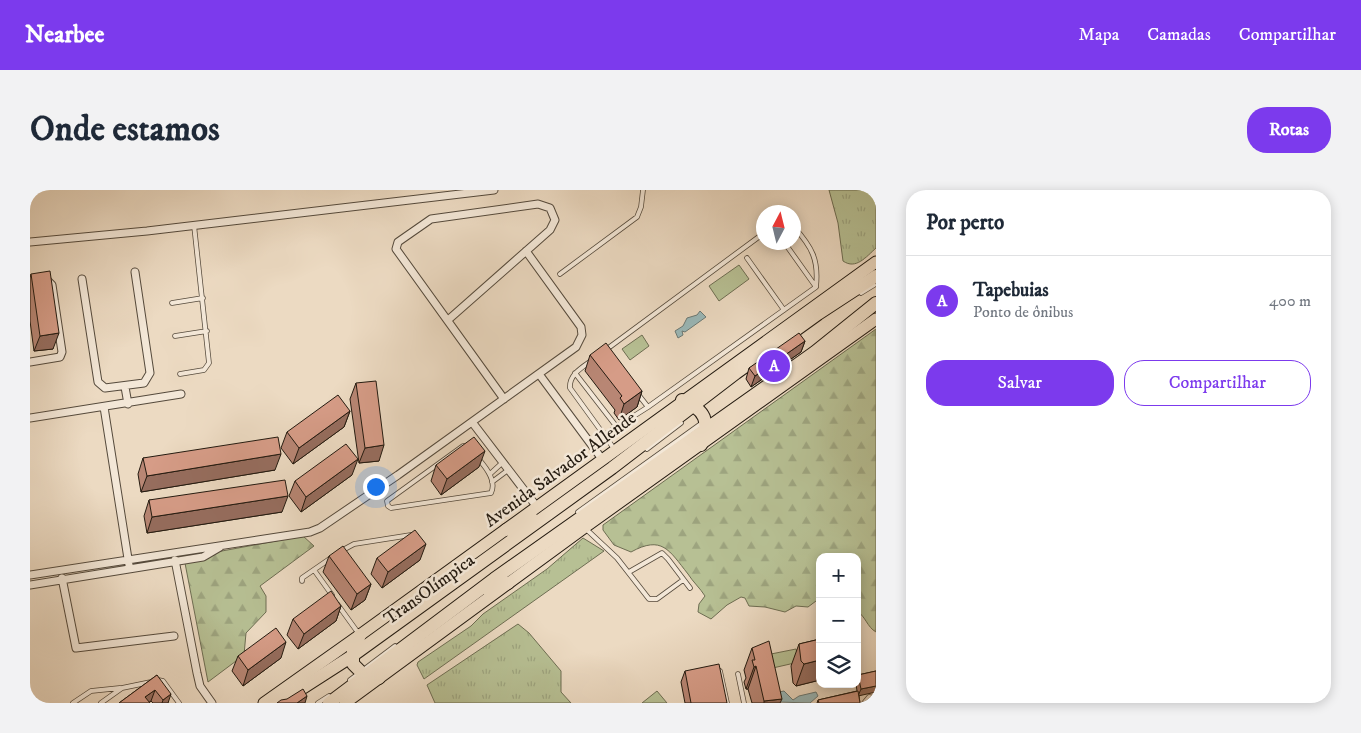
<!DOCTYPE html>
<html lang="pt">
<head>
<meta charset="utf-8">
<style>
	body { margin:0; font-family:"IM FELL DW Pica",serif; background:#f2f2f3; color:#1f2937 }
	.controls { position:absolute; right:15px; bottom:15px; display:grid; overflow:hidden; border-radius:10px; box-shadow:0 2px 12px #0003 }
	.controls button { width:45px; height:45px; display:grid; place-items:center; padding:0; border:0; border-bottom:1px solid #e0e1e3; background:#fff; color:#1f2937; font:25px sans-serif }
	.compass { position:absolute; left:726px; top:15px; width:45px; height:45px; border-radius:50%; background:#fff; box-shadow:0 2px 12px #0003; rotate:7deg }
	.you { position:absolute; left:345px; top:296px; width:18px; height:18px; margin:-12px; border:4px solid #fff; border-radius:50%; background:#1a73e8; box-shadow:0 0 0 8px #1a73e833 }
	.badge { display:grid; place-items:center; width:32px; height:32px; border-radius:50%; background:#7c3aed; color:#fff; font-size:16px; font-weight:700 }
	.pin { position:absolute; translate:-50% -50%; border:2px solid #fff; box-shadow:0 1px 5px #0006 }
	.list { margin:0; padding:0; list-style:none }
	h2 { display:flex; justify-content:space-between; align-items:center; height:65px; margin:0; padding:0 20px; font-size:21px }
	h2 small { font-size:16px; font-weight:400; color:#747a83 }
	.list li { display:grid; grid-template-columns:32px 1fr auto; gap:15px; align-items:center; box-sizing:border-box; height:90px; padding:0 20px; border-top:1px solid #e0e1e3 }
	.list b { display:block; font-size:19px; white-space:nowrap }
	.list p { margin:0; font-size:16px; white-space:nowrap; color:#747a83 }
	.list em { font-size:16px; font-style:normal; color:#747a83 }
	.actions { display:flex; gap:10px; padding:15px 20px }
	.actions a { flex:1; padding:11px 0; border:1px solid #7c3aed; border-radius:20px; text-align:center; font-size:18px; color:#7c3aed }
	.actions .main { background:#7c3aed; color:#fff }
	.icon { flex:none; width:28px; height:28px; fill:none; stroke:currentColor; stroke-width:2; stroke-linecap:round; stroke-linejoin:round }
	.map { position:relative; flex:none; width:846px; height:513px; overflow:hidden; border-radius:20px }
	header { display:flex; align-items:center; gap:30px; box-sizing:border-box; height:70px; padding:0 25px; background:#7c3aed; color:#fff }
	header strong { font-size:24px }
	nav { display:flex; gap:28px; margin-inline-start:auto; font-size:18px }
	.intro { display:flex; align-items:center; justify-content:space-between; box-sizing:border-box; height:120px; padding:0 30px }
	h1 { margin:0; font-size:35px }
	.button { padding:12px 22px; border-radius:20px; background:#7c3aed; color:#fff; font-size:18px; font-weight:700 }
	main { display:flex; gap:30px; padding:0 30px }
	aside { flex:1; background:#fff; border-radius:20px; box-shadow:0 2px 12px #0003 }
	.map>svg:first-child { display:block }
	.grass { fill:url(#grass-tufts); stroke:#6d6d52 }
	.forest { fill:url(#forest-firs); stroke:#6d6d52 }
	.pitch { fill:#b7c094; stroke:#6d6d52 }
	.water { fill:#9ab9ba; stroke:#6a7976 }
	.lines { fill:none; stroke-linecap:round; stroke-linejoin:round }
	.service-casing { stroke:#554a3c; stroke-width:5.5 }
	.minor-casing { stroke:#554a3c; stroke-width:9 }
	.primary-casing { stroke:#231a10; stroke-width:13 }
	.trunk-casing { stroke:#231a10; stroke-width:14 }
	.service { stroke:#f3e7d7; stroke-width:4 }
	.minor { stroke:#f3e7d7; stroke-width:7 }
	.primary { stroke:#ecdac2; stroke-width:11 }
	.trunk { stroke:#ecdac2; stroke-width:12 }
	.wall { fill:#b88674; stroke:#231a10 }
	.shaded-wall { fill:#966d5e; stroke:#231a10 }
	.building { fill:#d69c87; stroke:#231a10 }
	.labels { text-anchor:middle; stroke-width:5; stroke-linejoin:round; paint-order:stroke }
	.street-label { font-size:18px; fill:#231a10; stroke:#f3e7d7 }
</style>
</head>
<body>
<header>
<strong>Nearbee</strong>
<nav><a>Mapa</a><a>Camadas</a><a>Compartilhar</a></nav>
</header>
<div class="intro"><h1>Onde estamos</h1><a class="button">Rotas</a></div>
<main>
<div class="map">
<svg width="846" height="513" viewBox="0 0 846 513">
	<defs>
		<pattern id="grass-tufts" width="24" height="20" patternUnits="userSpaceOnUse" patternTransform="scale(1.25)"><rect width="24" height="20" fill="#b7c094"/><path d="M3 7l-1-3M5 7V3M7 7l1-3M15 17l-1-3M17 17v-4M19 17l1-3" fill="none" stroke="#9da47f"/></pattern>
		<pattern id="forest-firs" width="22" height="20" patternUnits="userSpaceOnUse" patternTransform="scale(1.25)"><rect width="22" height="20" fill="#b7c094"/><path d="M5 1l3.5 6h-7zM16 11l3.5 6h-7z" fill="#9da47f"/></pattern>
	</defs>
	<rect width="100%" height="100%" fill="#ecdac2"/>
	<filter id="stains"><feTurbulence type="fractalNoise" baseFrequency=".004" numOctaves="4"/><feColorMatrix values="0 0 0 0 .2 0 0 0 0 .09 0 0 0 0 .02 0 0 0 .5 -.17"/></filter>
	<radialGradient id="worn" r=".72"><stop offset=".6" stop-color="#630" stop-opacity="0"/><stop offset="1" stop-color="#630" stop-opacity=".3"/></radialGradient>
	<path class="grass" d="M799,0H846V58C836,67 826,80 813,71L808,33Z
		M553,348L574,361L394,489L387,475L388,472L441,436L453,424L517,379Z
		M488,434L499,443L531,481V502L541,513H405L397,495Z"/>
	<path class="forest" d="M846,139V442C837,437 836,427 827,421V367H790V408L778,417L766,416L755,422L735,417L719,416L715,408L711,407L697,415L681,429L668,422L669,414L675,406C670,398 663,392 658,384C639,360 632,345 601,362L584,355L573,340V335Z
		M273,346L284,356L230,396L236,406V422L216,443L214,465L178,492L154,368Z"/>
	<path class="pitch" d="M709,75L719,89L689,111L679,96Z
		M612,145L619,156L600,170L592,159Z
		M766,459L769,472L734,480L731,466Z
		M627,501L637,513H612Z"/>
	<path class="water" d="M670,121L676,127L655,142L652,141L653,145L648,148L645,141L653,136L657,128L667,125Z
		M754,501L763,510L769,506L786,502L788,506L780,513L748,512L749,502Z"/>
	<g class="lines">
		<g class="service-casing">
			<path id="service" d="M754,52L786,97
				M717,68L754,120
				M530,84L607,27L611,17L613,0
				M831,103L844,95
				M142,113L173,108
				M145,146L177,141
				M577,159L734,43
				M561,171C551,178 539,185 540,198L585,260
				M545,183L586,236
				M150,184L174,180L179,173L164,35
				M607,203L618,217
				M574,245L618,217L786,97C789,70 782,57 764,37
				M433,256H437C447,268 469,287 461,303L361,318L358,316L357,311Z
				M617,259L651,233
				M460,284L472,273
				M462,292L478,280
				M548,322L672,233
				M556,339L587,368L619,409H627L653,390
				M311,361L324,354L381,345
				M284,380L302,405
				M599,382L632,363L638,369L660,398
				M272,391V388L301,368
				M308,415L329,444
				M688,480L690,481L697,513
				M708,484L714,513
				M128,490L133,491L149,513
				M320,490L365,456
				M43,513L61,501L90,498
				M71,513L92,498L121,492
				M288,513L299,506
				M834,513L839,507L846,508"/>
		</g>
		<g class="minor-casing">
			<path id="minor" d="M0,52L117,41L464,0
				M52,89L68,192L75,198L114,193L120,183L105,82
				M0,93L18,91L22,95L32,162L30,167L0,172
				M418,130L520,40L525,30L520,18L508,14L401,29L368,52L366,59L474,209
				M509,184L572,269
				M95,197L98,214
				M74,217L99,375
				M0,228L151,204
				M442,232L507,317
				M145,370L167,483L170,496L182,513
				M0,385L280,342L290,338L368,285L546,157L552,145L551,137L496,61
				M32,388L46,458L144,446
				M0,395L173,367L190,357"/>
		</g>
		<g class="primary-casing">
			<path id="primary" d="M234,513L330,445L846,72
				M315,513L555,337L846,129"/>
		</g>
		<g class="trunk-casing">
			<path id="trunk" d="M652,210C676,220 680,231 671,255
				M476,340L501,327
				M459,401L478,393
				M330,445L323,459V474L334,485L349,488
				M249,513L322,466L582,278L706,183L788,124L846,86
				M299,513L464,389L785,162L846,113"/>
		</g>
		<use href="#service" class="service"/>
		<use href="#minor" class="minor"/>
		<use href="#primary" class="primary"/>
		<use href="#trunk" class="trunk"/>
	</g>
	<path class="wall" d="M1,84L23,159L4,161L0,131V88Z
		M775,151L771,162L721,197L716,189L719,178Z
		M560,165L612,201L607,217L589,230L584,223L585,220L555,181Z
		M326,193L349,271L329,273L320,209Z
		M320,221L314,237L263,274L251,258L257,242Z
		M113,268L245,280L111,302L108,284Z
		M406,275L449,277L411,305L401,291Z
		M322,285L271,322L259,306L265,291Z
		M119,310L252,322L117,343L114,326Z
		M299,366L341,394L335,410L321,420L293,382Z
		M347,368L390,370L352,398L341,384Z
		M311,416L306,431L268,459L257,445L263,429Z
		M790,449V490L766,496L763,493L761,476L769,454Z
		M722,458L750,513H722L718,499H716L714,492L716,488L714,480Z
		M208,466L251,468L213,496L202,481Z
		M655,481L697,513H655L651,492Z
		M846,481L829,506L830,513H787L788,510L827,501L826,494H827L828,485Z
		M127,485L138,513H123L121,511L119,512L89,513Z"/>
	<path class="shaded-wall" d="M29,143L23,159L4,161L10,146Z
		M775,151L771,162L721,197L725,186Z
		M612,201L607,217L589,230L594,214Z
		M320,221L314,237L263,274L269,258Z
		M354,255L349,271L329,273L335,258Z
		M455,261L449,277L411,305L417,289Z
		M251,264L245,280L111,302L117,286Z
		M328,269L322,285L271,322L276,307Z
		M258,306L252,322L117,343L122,327Z
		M396,354L390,370L352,398L358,382Z
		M341,394L335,410L321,420L327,404Z
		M311,416L306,431L268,459L274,444Z
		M256,452L251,468L213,496L218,480Z
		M790,470V490L766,496L774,474Z
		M726,476L718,499H716L724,477Z
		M846,496V502L828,506L831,499Z
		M125,500L121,511L118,513L115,507Z
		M141,504L138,513H132L133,510Z
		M277,506L275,513H267Z
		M752,509L750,513H734V511Z"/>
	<path class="building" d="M20,81L29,143L10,146L1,84Z
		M769,143L775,151L725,186L719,178Z
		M576,153L612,201L594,214L590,208L592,206L560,165Z
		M346,191L354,255L335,258L326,193Z
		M308,205L320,221L269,258L257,242Z
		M248,247L251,264L117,286L113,268Z
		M444,247L455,261L417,289L406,275Z
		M316,254L328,269L276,307L265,291Z
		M255,290L258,306L122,327L119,310Z
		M385,340L396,354L358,382L347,368Z
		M313,356L341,394L327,404L299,366Z
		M301,401L311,416L274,444L263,429Z
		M246,438L256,452L218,480L208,466Z
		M790,449V470L774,474L771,471L769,454Z
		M739,451L752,509L734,511L726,476L724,477L722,470H725L722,458Z
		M689,474L697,513H661L655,481Z
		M846,481V496L831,499L828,485Z
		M127,485L141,504L133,510L125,500L115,507L120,513H89Z
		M273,499L277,506L267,513H247L251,510L257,509Z
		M828,501L830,513H789L788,510Z"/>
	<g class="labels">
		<g class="street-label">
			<text transform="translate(530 279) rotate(-36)" y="6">Avenida Salvador Allende</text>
			<text transform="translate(399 399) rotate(-36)" y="6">TransOlímpica</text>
		</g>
	</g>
	<rect width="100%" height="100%" filter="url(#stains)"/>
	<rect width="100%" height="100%" fill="url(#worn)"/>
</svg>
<div class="controls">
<button>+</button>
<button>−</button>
<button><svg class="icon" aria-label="layers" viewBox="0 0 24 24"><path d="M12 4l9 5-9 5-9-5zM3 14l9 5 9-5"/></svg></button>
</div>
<svg class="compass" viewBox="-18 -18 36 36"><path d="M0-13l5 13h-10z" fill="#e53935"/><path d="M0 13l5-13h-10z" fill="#747a83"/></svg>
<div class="you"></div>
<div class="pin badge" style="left:744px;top:176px">A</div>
</div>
<aside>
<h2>Por perto<small></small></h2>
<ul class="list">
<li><span class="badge">A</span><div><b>Tapebuias</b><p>Ponto de ônibus</p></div><em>400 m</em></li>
</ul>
<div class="actions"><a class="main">Salvar</a><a>Compartilhar</a></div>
</aside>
</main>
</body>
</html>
